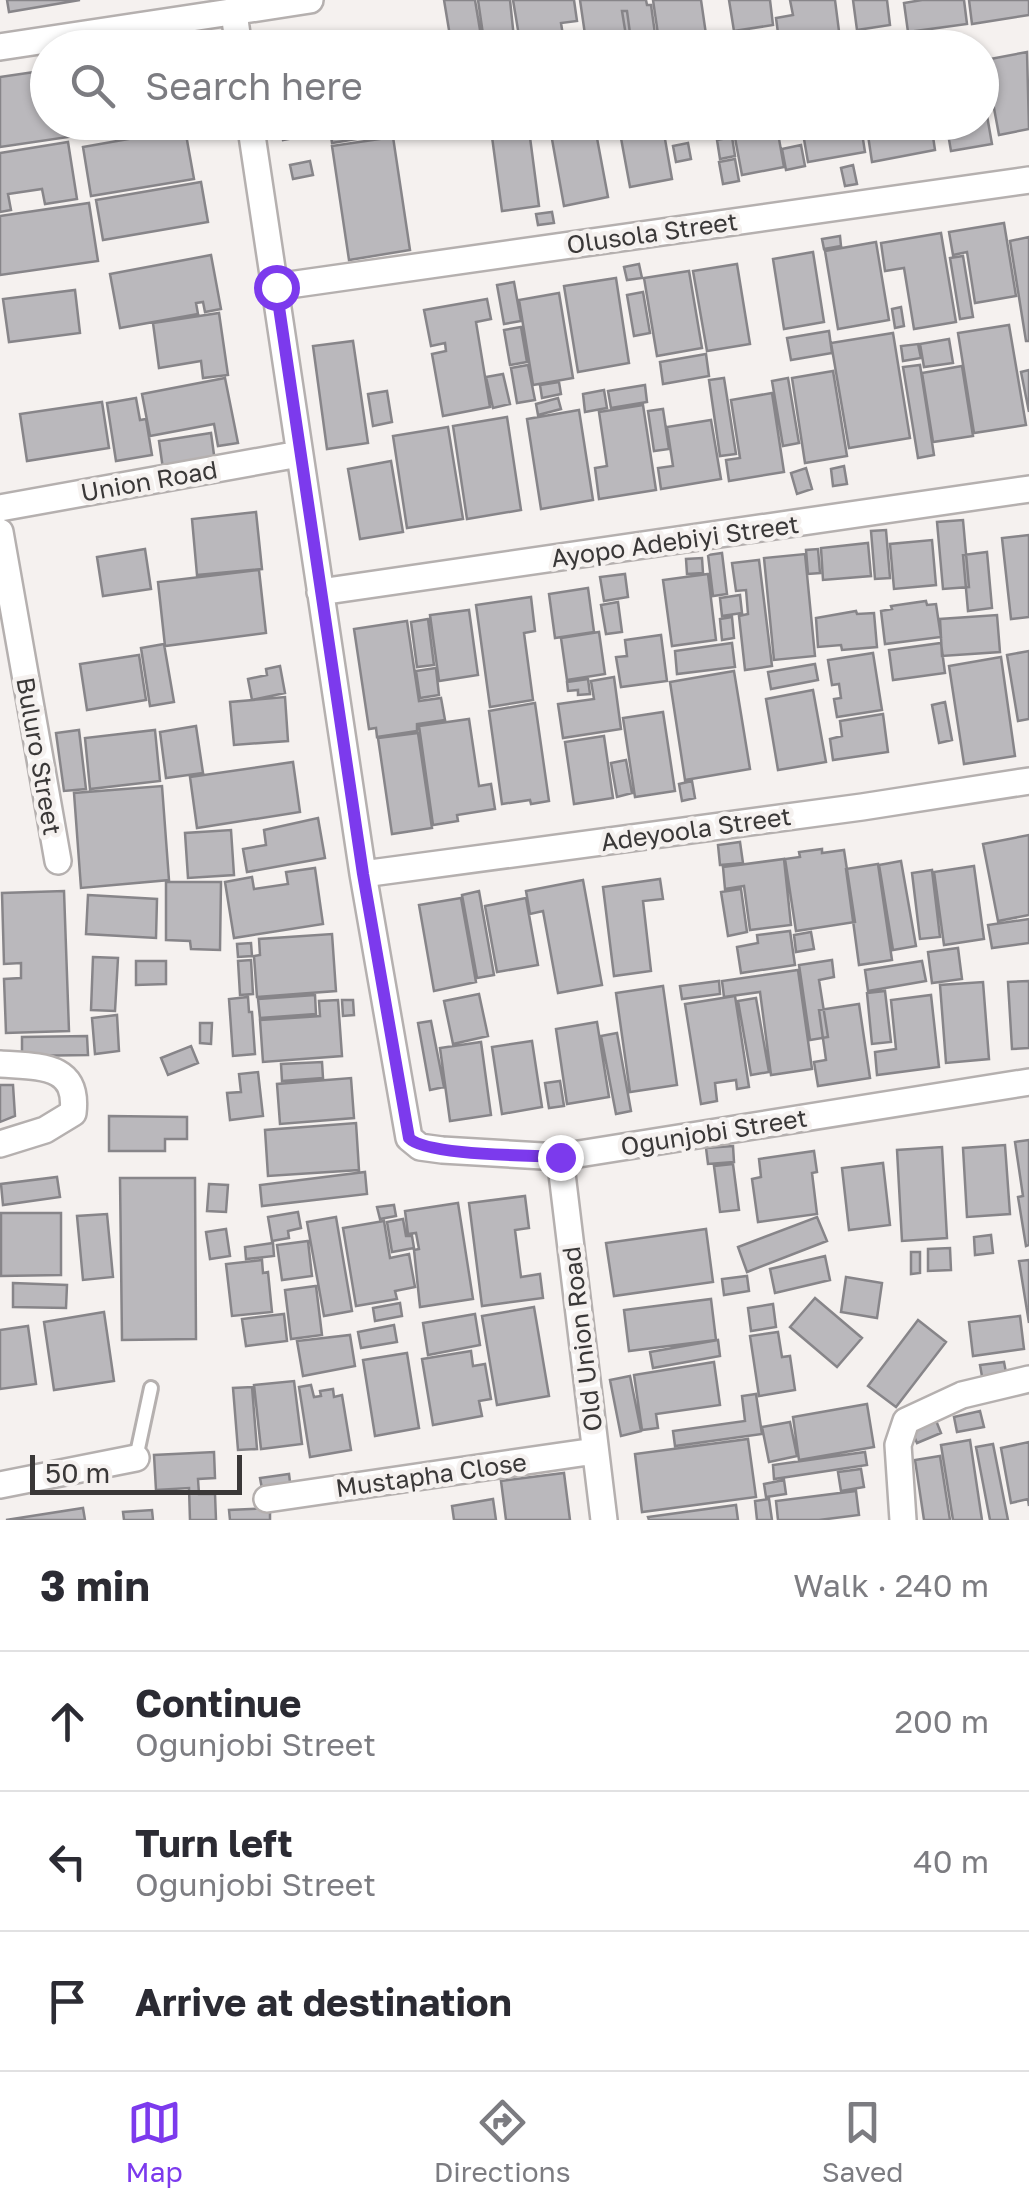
<!DOCTYPE html>
<html lang="en">
<head>
<meta charset="utf-8">
<style>
	body { margin:0; font-family:"Golos Text",sans-serif; background:#f7f7f7; color:#2b2b33 }
	.scale { position:absolute; left:30px; bottom:25px; width:212px; box-sizing:border-box; padding-left:10px; border:5px solid #3a3838; border-top:0; font-size:28px; line-height:35px; white-space:nowrap; color:#3a3838; -webkit-text-stroke:8px #f5f1ef; paint-order:stroke }
	.stop { position:absolute; width:30px; height:30px; margin:-22px; border:8px solid #7c3aed; border-radius:50%; background:#fff }
	.stop.end { background:#7c3aed; border-color:#fff; box-shadow:0 2px 10px #0008 }
	.list { margin:0; padding:0; list-style:none }
	h2 { display:flex; justify-content:space-between; align-items:center; height:130px; margin:0; padding:0 40px; font-size:42px }
	h2 small { font-size:32px; font-weight:400; color:#7c7c81 }
	.list li { display:grid; grid-template-columns:65px 1fr auto; gap:30px; align-items:center; box-sizing:border-box; height:140px; padding:0 40px; border-top:2px solid #e1e1e2 }
	.list b { display:block; font-size:38px; white-space:nowrap }
	.list p { margin:0; font-size:32px; white-space:nowrap; color:#7c7c81 }
	.list em { font-size:32px; font-style:normal; color:#7c7c81 }
	.icon { flex:none; width:55px; height:55px; fill:none; stroke:currentColor; stroke-width:2; stroke-linecap:round; stroke-linejoin:round }
	.map { position:relative; flex:none; width:1029px; height:1520px; overflow:hidden }
	.search { position:absolute; background:#fff; box-shadow:0 2px 8px #0004; left:30px; right:30px; top:30px; height:110px; display:flex; align-items:center; gap:25px; box-sizing:border-box; padding:0 35px; border-radius:55px; color:#7c7c81; font-size:38px }
	.sheet { height:550px; background:#fff }
	nav { display:flex; justify-content:space-around; align-items:center; box-sizing:border-box; height:140px; border-top:2px solid #e1e1e2; background:#fff; font-size:28px; color:#7c7c81 }
	nav a { display:grid; justify-items:center; gap:5px }
	nav .on { color:#7c3aed }
	.map>svg:first-child { display:block }
	.building { fill:#bab8bc; stroke:#878589; stroke-width:2.5 }
	.lines { fill:none; stroke-linecap:round; stroke-linejoin:round }
	.lane-casing { stroke:#b5b0af; stroke-width:18 }
	.street-casing { stroke:#b5b0af; stroke-width:30 }
	.lane { stroke:#fff; stroke-width:12 }
	.street { stroke:#fff; stroke-width:25 }
	.route { stroke:#7c3aed; stroke-width:12 }
	.labels { text-anchor:middle; stroke-width:9; stroke-linejoin:round; paint-order:stroke }
	.street-label { font-size:25px; fill:#3a3838; stroke:#f5f1ef }
</style>
</head>
<body>
<div class="map">
<svg width="1029" height="1520" viewBox="0 0 1029 1520">
	<rect width="100%" height="100%" fill="#f5f1ef"/>
	<path class="building" d="M7,0H80L9,12Z
		M444,0H475L483,48H452Z
		M478,0H510L515,48H485Z
		M513,0H574L577,21L561,23L565,48H521Z
		M580,0H646L647,5H651L657,48H632L627,11H622L628,48H587Z
		M653,0H701L708,48H660Z
		M729,0H770L773,25L734,31Z
		M790,0H835L840,39L780,48L776,18L793,15Z
		M853,0H887L890,25L857,30Z
		M922,0H964L967,24L908,32L904,3Z
		M969,0H1029V15L972,24Z
		M622,11H627L632,48H628Z
		M376,32L378,48H334L333,39Z
		M440,33L442,48H387L386,41Z
		M742,35L745,48H717L716,40Z
		M1027,52L1029,129L999,135L985,60Z
		M48,70V122H73L75,136L0,147V77Z
		M982,87L992,144L951,151L946,122H982Z
		M80,122H104L105,132L82,135Z
		M279,122H324L326,132L283,140Z
		M329,122H390L392,133L332,143Z
		M490,122H528L539,206L502,211Z
		M559,122H594L608,197L564,206L550,128L560,127Z
		M618,122H662L672,179L630,187Z
		M685,122L686,132L671,135L670,124Z
		M732,122H776L784,167L742,175Z
		M801,122H846L848,136L862,133L865,152L808,162Z
		M866,122H911L912,134L932,130L935,150L872,162Z
		M185,129L194,179L91,196L83,147Z
		M393,137L410,250L349,260L332,146Z
		M732,137L735,156L720,159L717,140Z
		M68,142L77,199L45,204L42,189L8,194L11,210L0,212V153Z
		M688,143L691,159L676,162L673,146Z
		M801,145L805,166L786,170L782,149Z
		M735,159L739,181L723,184L719,162Z
		M310,161L313,175L293,179L290,165Z
		M853,165L857,184L845,186L841,168Z
		M201,182L208,222L103,240L96,200Z
		M89,203L98,261L0,275V216Z
		M552,212L554,223L538,225L536,214Z
		M1004,223L1016,296L975,303L967,252L953,255L949,232Z
		M941,233L956,322L914,329L904,268L885,271L881,243Z
		M840,236L841,246L824,249L822,239Z
		M1029,237V341H1026L1010,241Z
		M876,242L889,320L838,329L825,251Z
		M813,252L824,322L784,329L773,259Z
		M211,255L221,309L205,312L203,302L196,303L198,314L120,328L110,274Z
		M963,256L973,317L960,319L950,258Z
		M639,264L642,278L627,280L624,267Z
		M737,264L750,344L707,351L693,271Z
		M689,271L702,348L657,356L644,278Z
		M616,278L629,363L578,372L564,286Z
		M514,282L521,321L504,324L497,285Z
		M75,290L80,333L9,342L3,299Z
		M643,292L650,333L634,336L627,295Z
		M559,293L573,378L533,385L519,300Z
		M487,299L491,319L476,322L490,407L443,416L432,354L446,351L445,343L431,346L424,310Z
		M901,307L904,326L895,328L892,309Z
		M219,313L228,375L203,378L201,361L159,368L153,323Z
		M1009,325L1026,425L974,433L958,333Z
		M521,327L527,362L510,365L504,330Z
		M829,331L832,353L791,360L787,338Z
		M893,333L910,438L849,448L831,343Z
		M949,339L953,363L924,367L920,344Z
		M353,341L368,443L327,449L313,346Z
		M918,344L921,358L903,361L901,346Z
		M706,354L709,376L663,384L660,362Z
		M528,365L535,400L517,403L511,368Z
		M920,365L934,455L918,458L903,367Z
		M962,366L973,436L933,442L922,373Z
		M1029,370V412L1021,372Z
		M833,371L847,456L805,463L792,378Z
		M503,374L510,404L493,408L486,377Z
		M225,378L238,443L218,446L214,424L150,436L142,394Z
		M724,378L736,454L720,456L709,380Z
		M788,378L799,443L783,446L772,381Z
		M559,382L561,394L542,398L540,385Z
		M645,385L647,402L611,408L608,391Z
		M604,390L607,408L585,412L583,394Z
		M387,391L392,422L373,426L368,394Z
		M772,393L784,472L729,481L726,460L740,458L731,400Z
		M136,398L140,420L146,419L152,455L116,461L107,403Z
		M558,398L561,409L538,415L536,404Z
		M102,402L109,448L27,461L20,414Z
		M643,405L656,490L599,499L595,468L607,466L599,412Z
		M663,409L669,449L654,451L648,411Z
		M579,410L593,500L541,509L527,419Z
		M507,417L521,510L467,519L453,426Z
		M711,420L721,479L661,489L658,468L673,466L667,427Z
		M448,427L463,519L407,528L393,436Z
		M211,433L215,462L163,469L159,441Z
		M391,461L403,532L360,539L348,469Z
		M844,466L847,484L833,486L831,469Z
		M806,468L812,489L797,494L791,473Z
		M256,512L262,569L197,575L192,519Z
		M963,520L969,587L943,589L937,522Z
		M886,530L890,578L875,579L871,531Z
		M1029,535V617L1011,619L1002,538Z
		M932,540L936,585L894,589L890,544Z
		M868,543L871,576L823,580L821,548Z
		M145,549L151,589L103,596L97,557Z
		M818,549L820,573L808,574L806,550Z
		M987,552L992,608L968,611L963,555Z
		M722,553L727,594L713,596L708,555Z
		M805,554L815,656L774,660L764,558Z
		M702,558L703,573L687,574L686,559Z
		M759,560L772,666L745,670L739,616L748,614L746,590L736,591L732,563Z
		M259,570L266,633L165,646L158,582Z
		M625,574L628,597L604,601L600,577Z
		M708,574L716,640L672,646L663,580Z
		M588,588L594,632L555,638L549,594Z
		M740,595L742,613L722,616L720,598Z
		M531,597L535,631L524,633L533,700L490,707L476,605Z
		M926,601L927,605L936,604L941,637L885,644L881,611L892,609L891,606Z
		M618,602L622,632L606,634L601,605Z
		M469,610L478,675L439,681L430,615Z
		M856,611L857,614L874,613L877,647L842,650L841,645L818,647L816,618Z
		M997,615L1000,652L942,656L940,619Z
		M732,617L734,638L722,640L720,619Z
		M428,619L434,665L417,667L411,622Z
		M407,621L419,701L441,698L445,720L417,724V731L377,737L376,728L369,729L354,629Z
		M599,632L605,674L567,680L561,638Z
		M661,635L667,681L621,687L616,657L627,656L625,640Z
		M732,643L735,667L677,674L675,651Z
		M941,643L945,673L893,680L889,650Z
		M164,644L174,702L150,706L141,648Z
		M1029,651V719L1018,721L1007,655Z
		M873,653L882,710L837,717L834,699L841,698L839,684L832,685L828,660Z
		M139,655L146,700L87,710L80,664Z
		M1001,657L1015,756L964,764L949,666Z
		M815,664L818,680L771,689L768,672Z
		M280,666L285,693L252,700L248,679L267,675L266,669Z
		M436,668L439,695L420,698L416,671Z
		M734,671L750,769L685,780L670,682Z
		M614,677L621,729L563,738L558,704L594,699L591,681Z
		M588,679L590,694L578,695V690L568,691L567,682Z
		M813,690L826,762L778,770L766,699Z
		M285,697L288,741L234,745L230,702Z
		M945,702L952,740L939,743L932,705Z
		M535,703L549,801L531,804L530,800L502,804L489,711Z
		M663,712L675,791L635,797L623,718Z
		M883,714L888,752L833,760L830,739L842,736L840,721Z
		M469,719L479,786L491,784L495,809L457,815L458,821L433,825L419,726Z
		M196,726L203,773L166,778L160,732Z
		M79,730L86,789L64,791L56,733Z
		M155,730L160,781L90,789L85,738Z
		M418,733L432,828L392,834L378,738Z
		M604,736L613,798L574,804L565,742Z
		M626,760L632,793L617,797L611,763Z
		M293,762L300,812L197,828L190,777Z
		M692,781L695,798L682,801L679,784Z
		M162,786L169,880L81,888L74,793Z
		M318,818L325,858L247,872L243,849L266,845L264,830Z
		M231,830L234,875L188,878L185,833Z
		M1029,835V915L998,921L983,844Z
		M740,842L743,863L720,865L718,845Z
		M822,849V853L844,850L855,922L796,931L785,859L800,857L799,852Z
		M784,859L791,925L750,930L744,886L725,889L723,867Z
		M901,861L916,946L893,950L879,865Z
		M878,864L892,960L859,965L846,869Z
		M974,866L984,939L944,945L934,872Z
		M315,868L323,924L234,938L225,882L252,877L254,889L288,884L286,872Z
		M932,870L940,937L920,939L912,873Z
		M660,879L663,899L643,901L651,971L614,976L603,887Z
		M583,880L602,985L558,993L543,911L530,914L526,891Z
		M166,882H221L220,950L191,949L190,941L166,940Z
		M741,889L747,932L728,936L721,892Z
		M64,891L69,1031L6,1033L4,979L21,978V963L4,964L2,893Z
		M479,891L494,975L477,978L462,895Z
		M88,895L157,899L156,938L86,934Z
		M461,898L476,982L434,991L419,905Z
		M526,898L538,965L497,972L485,906Z
		M1029,919V943L992,948L988,925Z
		M790,931L795,965L741,973L737,947L758,943L757,935Z
		M811,932L814,949L796,952L794,935Z
		M332,934L336,991L257,997L254,956L260,955L259,939Z
		M251,943L252,956L238,957L237,944Z
		M958,948L962,979L932,983L928,952Z
		M93,957L118,958L115,1011L91,1010Z
		M251,960L253,994L240,995L238,961Z
		M832,960L834,977L819,980L828,1037L810,1040L799,965Z
		M136,961H166V984L136,985Z
		M922,961L926,981L868,991L865,970Z
		M798,970L812,1069L771,1075L760,992L724,997L722,981Z
		M719,981L720,994L682,999L680,986Z
		M1029,981V1048L1012,1049L1008,982Z
		M983,982L989,1059L946,1063L940,985Z
		M663,986L677,1085L630,1092L616,993Z
		M885,991L891,1042L872,1044L867,993Z
		M479,994L488,1036L453,1044L444,1001Z
		M315,995L316,1014L260,1018L258,999Z
		M931,995L939,1067L877,1075L875,1052L896,1049L891,1000Z
		M735,996L749,1087L737,1089L736,1080L715,1083L717,1101L701,1104L685,1004Z
		M248,997L249,1012H252L255,1054L233,1056L229,999Z
		M756,998L769,1072L751,1075L738,1001Z
		M338,1000L342,1056L263,1062L260,1020L320,1016L319,1001Z
		M342,1000H353L354,1015L343,1016Z
		M859,1004L870,1078L818,1086L814,1062L826,1060L819,1010Z
		M117,1015L119,1051L95,1054L92,1018Z
		M431,1021L444,1087L430,1090L418,1023Z
		M597,1022L609,1097L567,1104L556,1029Z
		M200,1023H212L211,1044L200,1043Z
		M617,1033L631,1111L616,1114L601,1036Z
		M87,1036L88,1055L22,1056V1037Z
		M532,1041L542,1107L502,1114L492,1047Z
		M481,1042L491,1115L450,1121L440,1048Z
		M191,1046L198,1063L168,1075L161,1058Z
		M322,1062L323,1078L282,1081L281,1064Z
		M258,1072L263,1116L230,1120L227,1093L241,1092L239,1074Z
		M351,1078L354,1118L280,1124L277,1084Z
		M560,1081L564,1106L549,1108L545,1083Z
		M0,1085H13L15,1116L0,1122Z
		M109,1116L187,1117V1139H165V1151H109Z
		M356,1123L359,1170L268,1176L265,1130Z
		M1029,1140V1245L1026,1246L1018,1197L1023,1196L1015,1142Z
		M1005,1145L1010,1214L967,1217L963,1148Z
		M733,1146L734,1162L708,1164L706,1148Z
		M942,1147L947,1238L902,1241L897,1150Z
		M814,1151L817,1172L812,1173L817,1214L758,1222L752,1179L761,1177L759,1159Z
		M883,1163L890,1225L849,1230L842,1168Z
		M733,1164L739,1210L720,1212L714,1166Z
		M365,1172L367,1194L262,1206L260,1185Z
		M57,1177L60,1197L3,1205L1,1184Z
		M120,1178H195L196,1339L122,1340Z
		M209,1184L228,1185L226,1212L207,1211Z
		M525,1196L529,1228L515,1230L521,1277L540,1274L543,1298L482,1306L469,1203Z
		M458,1203L473,1299L420,1307L414,1250L419,1249L416,1233L408,1234L405,1211Z
		M394,1205L396,1216L380,1219L377,1207Z
		M298,1212L301,1228L288,1231L289,1238L272,1241L268,1217Z
		M1,1213H61V1275L1,1276Z
		M107,1214L113,1277L83,1280L77,1216Z
		M336,1217L352,1311L324,1316L307,1222Z
		M817,1217L827,1241L747,1272L738,1247Z
		M403,1219L406,1236H412L414,1248L392,1252L387,1222Z
		M384,1221L390,1258L409,1254L415,1287L395,1291L397,1299L356,1306L343,1228Z
		M226,1229L230,1256L210,1259L206,1232Z
		M706,1229L713,1282L614,1296L606,1243Z
		M991,1235L993,1253L975,1255L974,1237Z
		M308,1241L312,1276L282,1280L277,1245Z
		M273,1243L274,1256L246,1259L245,1247Z
		M950,1248L951,1270L928,1271V1249Z
		M911,1252H920V1273L911,1274Z
		M825,1256L830,1280L775,1293L770,1269Z
		M262,1260L263,1273L268,1272L272,1312L232,1316L226,1264Z
		M1029,1260V1323L1019,1261Z
		M747,1276L749,1291L724,1295L722,1279Z
		M846,1277L882,1283L877,1318L841,1312Z
		M13,1283L67,1285L66,1308L13,1307Z
		M316,1286L322,1335L291,1339L285,1290Z
		M815,1298L862,1338L837,1367L790,1327Z
		M711,1299L716,1340L629,1351L624,1310Z
		M400,1303L402,1316L375,1321L373,1308Z
		M773,1304L776,1327L751,1331L748,1308Z
		M534,1307L549,1396L497,1405L482,1316Z
		M104,1312L114,1381L54,1390L44,1322Z
		M284,1314L287,1341L246,1346L242,1319Z
		M475,1314L480,1345L428,1355L423,1323Z
		M1020,1316L1024,1349L973,1356L969,1322Z
		M918,1320L946,1342L896,1407L868,1386Z
		M394,1325L397,1342L361,1348L358,1332Z
		M28,1326L36,1384L0,1389V1330Z
		M778,1332L782,1357L790,1356L795,1390L759,1396L750,1336Z
		M350,1335L355,1366L303,1376L297,1341Z
		M718,1340L720,1356L653,1368L650,1352Z
		M471,1351L473,1366L485,1364L491,1399L479,1401L482,1416L433,1425L422,1359Z
		M407,1353L419,1428L375,1436L363,1360Z
		M714,1362L720,1405L656,1414L658,1428L642,1430L634,1375Z
		M1004,1362L1007,1378L983,1382L980,1365Z
		M630,1376L641,1431L621,1436L610,1380Z
		M294,1381L302,1444L261,1449L254,1385Z
		M311,1385L314,1397L321,1396L320,1391L333,1389L334,1397L342,1395L351,1450L310,1457L299,1387Z
		M252,1387L257,1449L238,1450L233,1388Z
		M756,1394L762,1434L675,1446L673,1431L745,1421L742,1396Z
		M867,1404L874,1447L799,1460L793,1417Z
		M980,1411L984,1427L957,1432L954,1417Z
		M935,1418L941,1433L917,1443L911,1429Z
		M790,1422L797,1456L769,1462L762,1427Z
		M748,1439L756,1497L642,1512L635,1454Z
		M970,1440L982,1520H953L941,1445Z
		M1029,1442V1506L1028,1499L1011,1503L1001,1448Z
		M993,1444L1008,1520H990L976,1447Z
		M214,1452L215,1478L198,1479L199,1494H215L216,1520H190L189,1488L156,1490L154,1455Z
		M865,1452L867,1465L774,1479L773,1465Z
		M940,1456L950,1520H924L915,1460Z
		M861,1469L864,1487L841,1491L838,1472Z
		M564,1473L570,1520H506L501,1481Z
		M289,1474L291,1490L263,1494L260,1478Z
		M784,1480L786,1494L766,1497L764,1484Z
		M856,1491L859,1515L819,1520H778L776,1501Z
		M493,1499L496,1520H454L452,1506Z
		M769,1499L772,1520H757L755,1501Z
		M736,1505L738,1520H649L648,1517Z
		M83,1508L85,1520H6Z
		M270,1508V1520H230L229,1510Z
		M152,1510L153,1520H124L123,1512Z"/>
	<g class="lines">
		<g class="lane-casing">
			<path id="lane" d="M136,1458L151,1388"/>
		</g>
		<g class="street-casing">
			<path id="street" d="M234,13L239,48
				M0,47L310,0
				M250,122L363,874L409,1138L420,1147L442,1150L560,1157L1029,1082
				M275,287L1029,180
				M0,508L299,454
				M0,532L58,861
				M320,592L1029,489
				M363,874L862,807L1029,781
				M0,1064C38,1067 79,1063 73,1113L45,1130L0,1144
				M560,1157L604,1520
				M0,1485L136,1458
				M267,1499L595,1451
				M903,1520L898,1445L906,1421L962,1395L1029,1379"/>
		</g>
		<use href="#lane" class="lane"/>
		<use href="#street" class="street"/>
	</g>
	<g class="lines">
		<path class="route" d="M276,287L363,874L409,1138C426,1156 531,1155 560,1157"/>
	</g>
	<g class="labels">
		<g class="street-label">
			<text transform="translate(652 233) rotate(-8)" y="9">Olusola Street</text>
			<text transform="translate(149 481) rotate(-10)" y="9">Union Road</text>
			<text transform="translate(675 541) rotate(-8)" y="9">Ayopo Adebiyi Street</text>
			<text transform="translate(39 756) rotate(80)" y="9">Buluro Street</text>
			<text transform="translate(696 829) rotate(-8)" y="9">Adeyoola Street</text>
			<text transform="translate(714 1132) rotate(-9)" y="9">Ogunjobi Street</text>
			<text transform="translate(582 1339) rotate(-97)" y="9">Old Union Road</text>
			<text transform="translate(431 1475) rotate(-8)" y="9">Mustapha Close</text>
		</g>
	</g>
</svg>
<div class="scale">50 m</div>
<div class="stop" style="left:276px;top:287px"></div>
<div class="stop end" style="left:560px;top:1157px"></div>
<div class="search"><svg class="icon" aria-label="search" viewBox="0 0 24 24"><circle cx="10" cy="10" r="6"/><path d="M15 15l6 6"/></svg>Search here</div>
</div>
<section class="sheet">
<h2>3 min<small>Walk · 240 m</small></h2>
<ul class="list">
<li><svg class="icon" aria-label="ahead" viewBox="0 0 24 24"><path d="M12 20V5M6 11l6-6 6 6"/></svg><div><b>Continue</b><p>Ogunjobi Street</p></div><em>200 m</em></li>
<li><svg class="icon" aria-label="left" viewBox="0 0 24 24"><path d="M17 20v-9H6M10 6l-5 5 5 5"/></svg><div><b>Turn left</b><p>Ogunjobi Street</p></div><em>40 m</em></li>
<li><svg class="icon" aria-label="arrive" viewBox="0 0 24 24"><path d="M6 21V4h12l-3 4 3 4H6"/></svg><div><b>Arrive at destination</b></div></li>
</ul>
</section>
<nav>
<a class="on"><svg class="icon" aria-label="map" viewBox="0 0 24 24"><path d="M3 6l6-2 6 2 6-2v14l-6 2-6-2-6 2zM9 4v14M15 6v14"/></svg>Map</a>
<a><svg class="icon" aria-label="directions" viewBox="0 0 24 24"><path d="M12 3l9 9-9 9-9-9zM9 14v-3h6M13 9l2 2-2 2"/></svg>Directions</a>
<a><svg class="icon" aria-label="saved" viewBox="0 0 24 24"><path d="M7 4h10v16l-5-4-5 4z"/></svg>Saved</a>
</nav>
</body>
</html>
